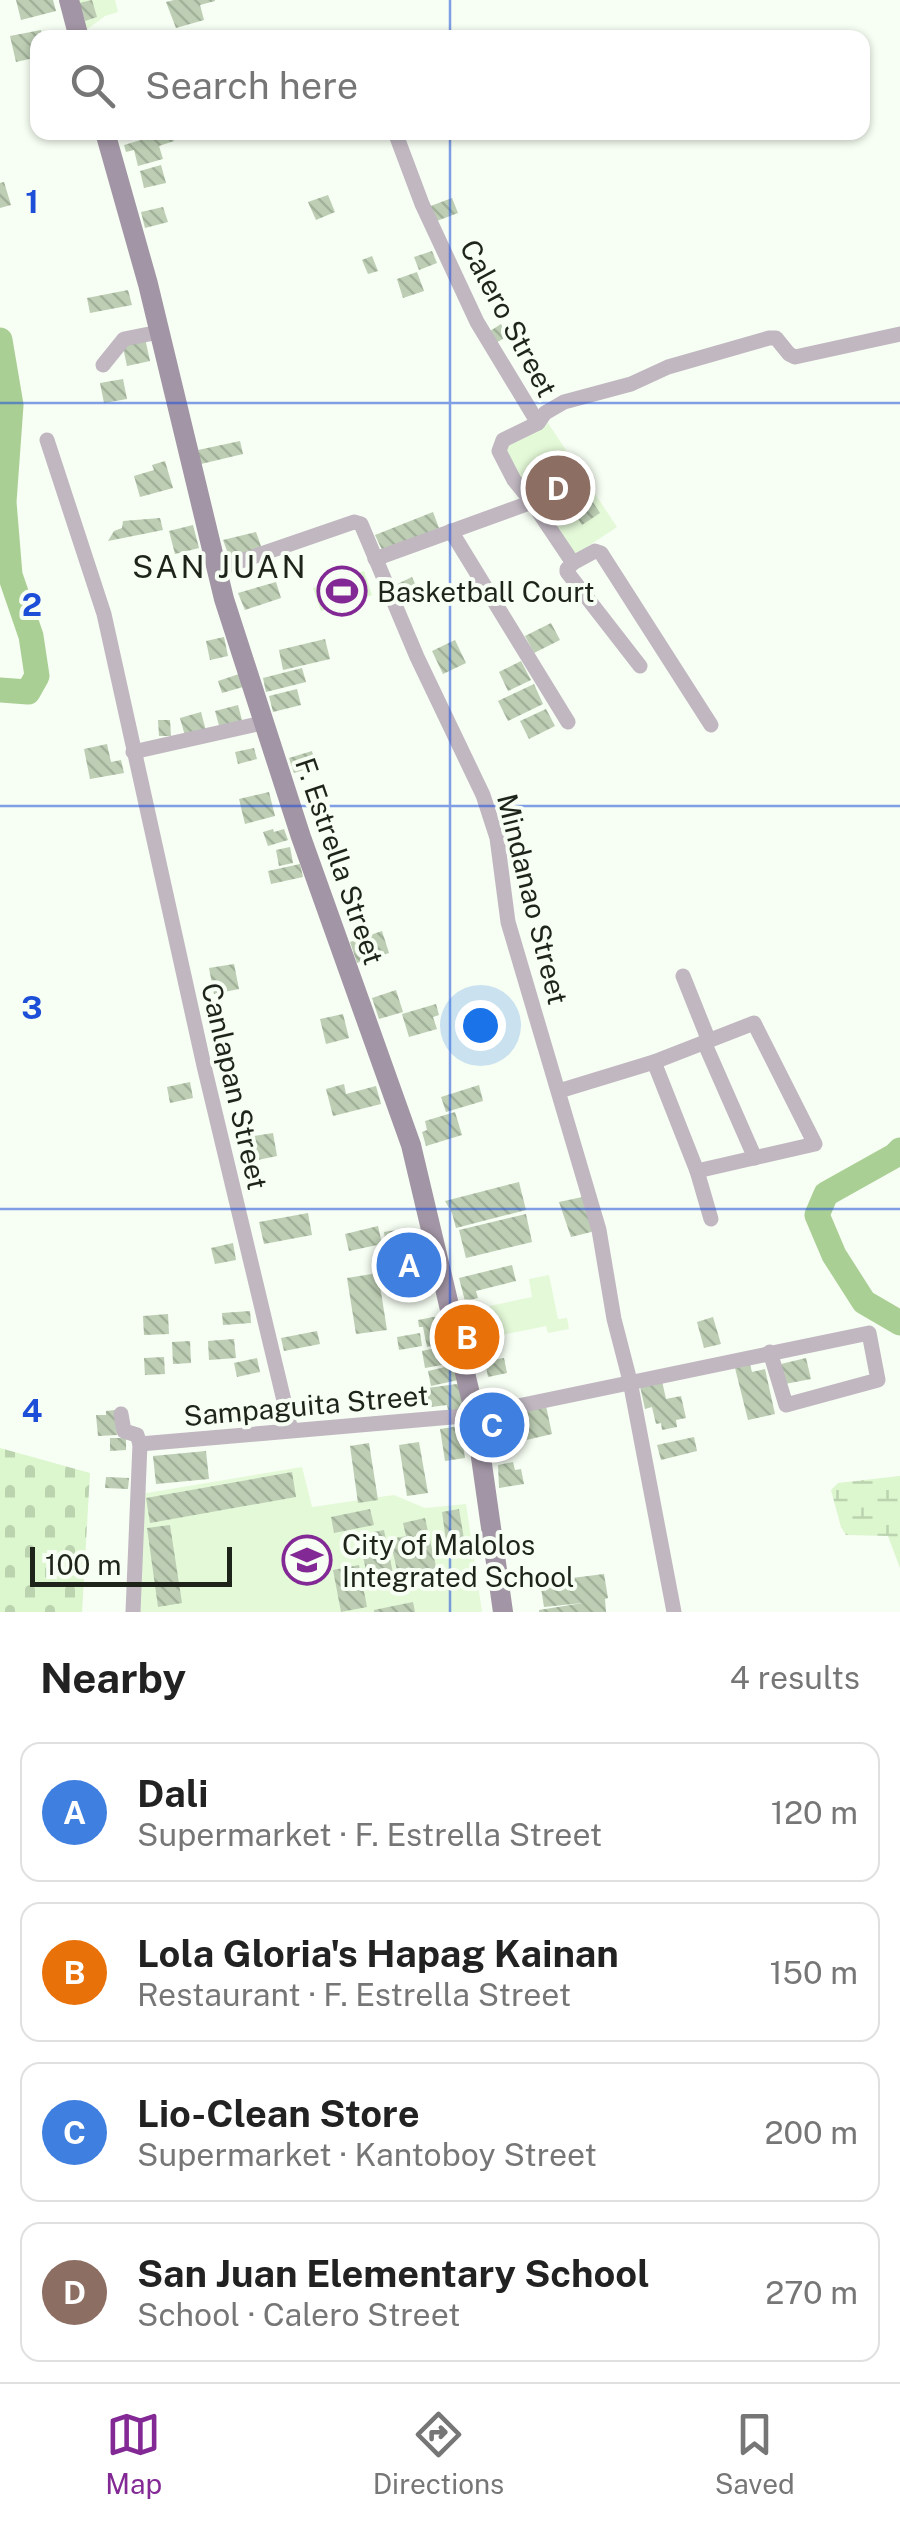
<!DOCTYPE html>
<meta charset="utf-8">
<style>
:root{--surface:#fff;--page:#f6f6f6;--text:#222;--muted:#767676;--line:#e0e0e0;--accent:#832995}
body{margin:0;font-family:"Public Sans",sans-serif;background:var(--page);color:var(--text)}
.scale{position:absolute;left:30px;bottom:25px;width:202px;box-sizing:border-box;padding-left:10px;border:5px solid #1e241a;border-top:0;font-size:28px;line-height:35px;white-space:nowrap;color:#1e241a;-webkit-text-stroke:8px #f7fef3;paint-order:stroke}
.you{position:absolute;left:480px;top:1025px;width:35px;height:35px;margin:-25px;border:8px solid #fff;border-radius:50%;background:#1a73e8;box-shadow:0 0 0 15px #1a73e833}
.badge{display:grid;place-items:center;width:65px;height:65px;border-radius:50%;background:var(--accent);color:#fff;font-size:32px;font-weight:700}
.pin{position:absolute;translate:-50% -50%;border:5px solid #fff;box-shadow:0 2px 10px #0006}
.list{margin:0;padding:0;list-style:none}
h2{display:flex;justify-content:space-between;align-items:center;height:130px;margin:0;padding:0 40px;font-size:42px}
h2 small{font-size:32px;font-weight:400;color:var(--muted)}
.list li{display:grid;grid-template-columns:65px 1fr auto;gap:30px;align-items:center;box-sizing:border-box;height:140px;margin:0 20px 20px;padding:0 20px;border:2px solid var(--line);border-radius:20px}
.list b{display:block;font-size:38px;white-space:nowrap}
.list p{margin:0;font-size:32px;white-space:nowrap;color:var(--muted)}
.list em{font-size:32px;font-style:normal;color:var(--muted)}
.icon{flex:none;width:55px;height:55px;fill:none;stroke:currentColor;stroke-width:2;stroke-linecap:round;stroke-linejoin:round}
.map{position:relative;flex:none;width:900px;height:1612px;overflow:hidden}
.search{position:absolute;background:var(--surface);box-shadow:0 2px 8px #0004;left:30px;right:30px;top:30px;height:110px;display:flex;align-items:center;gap:25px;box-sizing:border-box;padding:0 35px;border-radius:20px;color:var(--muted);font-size:38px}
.sheet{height:770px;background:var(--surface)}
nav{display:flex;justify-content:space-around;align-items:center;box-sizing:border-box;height:140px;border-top:2px solid var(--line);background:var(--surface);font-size:28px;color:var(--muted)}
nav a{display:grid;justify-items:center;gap:5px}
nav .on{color:var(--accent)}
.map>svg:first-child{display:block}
.built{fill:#e4f9d8}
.wetland{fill:url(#wetland-marsh)}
.cemetery{fill:url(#cemetery-stones)}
.pitch{fill:#dcf6ce}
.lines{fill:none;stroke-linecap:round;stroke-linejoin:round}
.river{stroke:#aacf94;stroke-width:25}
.building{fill:url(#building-back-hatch)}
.street{stroke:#c0b7c1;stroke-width:15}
.secondary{stroke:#a295a5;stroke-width:20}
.grid{fill:none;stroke:#1d4ed8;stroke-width:2.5;stroke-opacity:0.55}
.labels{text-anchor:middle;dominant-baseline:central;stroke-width:8;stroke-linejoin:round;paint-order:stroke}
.street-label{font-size:28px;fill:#1e241a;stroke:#f7fef3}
.poi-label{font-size:28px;fill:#1e241a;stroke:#f7fef3;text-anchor:start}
.quarter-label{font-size:32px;letter-spacing:2.5px;fill:#1e241a;stroke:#f7fef3}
.grid-label{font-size:32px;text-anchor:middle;font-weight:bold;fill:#1d4ed8;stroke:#f7fef3;stroke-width:8;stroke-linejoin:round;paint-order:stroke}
</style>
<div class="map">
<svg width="900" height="1612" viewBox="0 0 900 1612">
<defs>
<pattern id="wetland-marsh" width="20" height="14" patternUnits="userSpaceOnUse" patternTransform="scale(2.5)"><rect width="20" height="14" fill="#dcf6ce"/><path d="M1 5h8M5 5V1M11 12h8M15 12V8" fill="none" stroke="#bcd3b0"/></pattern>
<pattern id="cemetery-stones" width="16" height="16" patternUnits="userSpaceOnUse" patternTransform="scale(2.5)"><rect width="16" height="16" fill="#dcf6ce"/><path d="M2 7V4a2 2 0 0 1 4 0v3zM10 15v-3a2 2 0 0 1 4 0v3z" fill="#bcd3b0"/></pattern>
<pattern id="building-back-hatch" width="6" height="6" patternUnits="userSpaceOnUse" patternTransform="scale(2.5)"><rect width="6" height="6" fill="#bdceb4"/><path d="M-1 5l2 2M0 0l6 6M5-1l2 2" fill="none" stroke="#a2b19a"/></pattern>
</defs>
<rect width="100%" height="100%" fill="#f7fef3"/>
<g class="built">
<path d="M72,0H115L118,12L105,16L82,33Z"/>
<path d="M546,420L617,527L567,560L503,449Z"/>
<path d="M549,1275L558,1319L567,1318L569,1329L548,1333L546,1326L483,1339L480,1321L487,1319L485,1307L532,1297L529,1279Z"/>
<path d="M302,1467L312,1507L394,1495L425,1508L466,1504L482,1612H137L141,1494Z"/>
</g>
<path class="wetland" d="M900,1476V1568L888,1536L846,1535L841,1527L831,1490L838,1483Z"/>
<path class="cemetery" d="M0,1448L90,1473L82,1612H0Z"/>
<path class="pitch" d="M364,571L372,595L321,611L313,588Z"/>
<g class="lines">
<g class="river">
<path d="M0,340L11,405L4,502L10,575L31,636L37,676L28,692L0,690"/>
<path d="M900,1150L894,1156L826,1194L817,1215L834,1255L864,1302L900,1323"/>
</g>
</g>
<g class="building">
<path d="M16,0H53L56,11L21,20Z"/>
<path d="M92,0L97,17L85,21L79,3Z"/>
<path d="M174,0H215V1L200,5L204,20L176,28L166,2Z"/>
<path d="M41,30L42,38H38V57L16,62L10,36Z"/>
<path d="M168,132H171L174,141L159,146L163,159L138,166L134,150L126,152L124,145Z"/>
<path d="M161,165L166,183L144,188L140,171Z"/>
<path d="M4,182L11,205L0,208V183Z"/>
<path d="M328,195L335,212L316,220L308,202Z"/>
<path d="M452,198L458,213L434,222L428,207Z"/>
<path d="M163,207L168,222L145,228L141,212Z"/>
<path d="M432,251L437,263L419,270L414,257Z"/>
<path d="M372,256L378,271L368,274L362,260Z"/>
<path d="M417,272L424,291L403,298L397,279Z"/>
<path d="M128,290L132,305L90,313L87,298Z"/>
<path d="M501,324L508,336L494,344L487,333Z"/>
<path d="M145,338L150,361L127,366L122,343Z"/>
<path d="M123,379L127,399L104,403L100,383Z"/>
<path d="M240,441L243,454L201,464L198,450Z"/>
<path d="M165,461L173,488L140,497L134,476L154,470L152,465Z"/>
<path d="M574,474L600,513L582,525L556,486Z"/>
<path d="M433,512L439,528L382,550L375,535Z"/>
<path d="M160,518L163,530L108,541L114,531L122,528L123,521Z"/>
<path d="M193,525L199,548L175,554L169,531Z"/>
<path d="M256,532L262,549L230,559L223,540Z"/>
<path d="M412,577L421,597L400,606L391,587Z"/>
<path d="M276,582L281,598L245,610L238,593Z"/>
<path d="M551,623L560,640L534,653L525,636Z"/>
<path d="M224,637L228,656L210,660L206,641Z"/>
<path d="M325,639L330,659L283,670L279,650Z"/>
<path d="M455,640L466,663L443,674L432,651Z"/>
<path d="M521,661L531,680L508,691L499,672Z"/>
<path d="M302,668L306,682L266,692L263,678Z"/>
<path d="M239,674L243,687L222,693L218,681Z"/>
<path d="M534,684L543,704L508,721L498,701Z"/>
<path d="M297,689L301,705L273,712L269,696Z"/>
<path d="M238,705L243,724L220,729L215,711Z"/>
<path d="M546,709L555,726L529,739L520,721Z"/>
<path d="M201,712L206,731L185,736L180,718Z"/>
<path d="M158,720H170L171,736H159Z"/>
<path d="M107,744L111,762L121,760L124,773L90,779L84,749Z"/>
<path d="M254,748L257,759L238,764L235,752Z"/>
<path d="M312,751L316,766L294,773L289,758Z"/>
<path d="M269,792L275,816L245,824L239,799Z"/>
<path d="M273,829L274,832L284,829L288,840L268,846L263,832Z"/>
<path d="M290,847L293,863L279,866L276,850Z"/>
<path d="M300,864L303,877L271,884L268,871Z"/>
<path d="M382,931L389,953L357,963L350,942Z"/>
<path d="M234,964L239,989L214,994L209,968Z"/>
<path d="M396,990L403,1012L379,1019L372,998Z"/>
<path d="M436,1004L439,1015L433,1017L437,1029L409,1037L402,1014Z"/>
<path d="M343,1014L349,1038L326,1044L320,1019Z"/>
<path d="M190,1082L193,1098L170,1103L167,1087Z"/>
<path d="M344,1084L346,1094L376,1086L381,1104L333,1116L326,1089Z"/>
<path d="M479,1085L483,1101L446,1112L441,1097Z"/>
<path d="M455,1112L462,1135L426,1146L422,1132L427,1130L425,1121Z"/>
<path d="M273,1133L277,1156L253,1161L248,1137Z"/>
<path d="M519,1182L526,1210L456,1228L452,1213L445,1201Z"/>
<path d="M587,1196L599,1230L571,1237L559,1202Z"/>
<path d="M308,1213L312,1235L264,1244L259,1222Z"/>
<path d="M526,1214L532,1242L466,1258L459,1230Z"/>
<path d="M378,1226L382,1244L349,1251L345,1234Z"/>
<path d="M396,1230L397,1244L386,1246L384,1232Z"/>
<path d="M233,1243L236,1260L215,1264L211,1248Z"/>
<path d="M414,1252L419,1274L404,1277L399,1256Z"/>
<path d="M512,1265L516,1281L476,1291L478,1298L465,1301L459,1278Z"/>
<path d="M378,1273L387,1330L356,1334L347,1278Z"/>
<path d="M435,1278L438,1291L407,1298L404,1285Z"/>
<path d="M250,1311L251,1323L223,1325L222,1313Z"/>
<path d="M168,1314L169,1334L144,1335L143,1316Z"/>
<path d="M444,1315L448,1343L427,1347L423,1327H419L418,1320Z"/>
<path d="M713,1317L721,1344L704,1348L697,1322Z"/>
<path d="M317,1331L320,1344L284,1351L281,1338Z"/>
<path d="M420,1333L422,1346L399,1350L397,1337Z"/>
<path d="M234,1339L236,1358L209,1360L208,1341Z"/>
<path d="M190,1341L191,1363L173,1364L172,1342Z"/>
<path d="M449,1345L453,1363L425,1368L422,1351Z"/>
<path d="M164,1357L165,1374L145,1375L144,1358Z"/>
<path d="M257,1358L260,1372L237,1377L234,1363Z"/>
<path d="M504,1358L507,1373L488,1377L485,1361Z"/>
<path d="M806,1358L811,1379L785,1384L781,1364Z"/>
<path d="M749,1361L752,1372L765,1369L775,1414L748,1420L734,1364Z"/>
<path d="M454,1365L458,1380L431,1386L428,1371Z"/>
<path d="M662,1381L666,1399L681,1396L686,1418L676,1420L677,1427L662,1430L661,1423L656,1424L652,1407L645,1409L640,1386Z"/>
<path d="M464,1383L468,1412L449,1415L447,1405L423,1408L420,1389Z"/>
<path d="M546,1406L552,1434L518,1442L512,1414Z"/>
<path d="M115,1410L117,1435L98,1436L96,1415H106V1411Z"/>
<path d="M504,1418L507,1431L490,1434L488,1421Z"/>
<path d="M460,1426L465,1458L445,1461L440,1429Z"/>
<path d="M506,1432L509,1444L492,1446L490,1435Z"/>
<path d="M694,1437L697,1451L661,1460L657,1445Z"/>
<path d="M110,1438H126V1450L110,1451Z"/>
<path d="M419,1442L428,1493L407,1496L399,1445Z"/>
<path d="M369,1443L378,1500L358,1503L350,1446Z"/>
<path d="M206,1451L209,1479L156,1484L153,1456Z"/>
<path d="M513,1462L515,1470L521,1469L524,1484L499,1488L498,1465Z"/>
<path d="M292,1472L296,1497L150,1523L146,1498Z"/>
<path d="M106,1477L129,1478L128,1489L105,1488Z"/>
<path d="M370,1509L374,1525L334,1533L331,1517Z"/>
<path d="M459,1509L465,1545L447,1548L442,1512Z"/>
<path d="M425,1518L439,1580L417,1585L414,1571L398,1575L390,1539L406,1536L403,1523Z"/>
<path d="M170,1525L182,1603L158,1607L147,1528Z"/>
<path d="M384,1530L394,1578L369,1583L358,1535Z"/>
<path d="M359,1565L367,1607L341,1612L333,1570Z"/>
<path d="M604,1574L608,1598L605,1599L606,1612H539V1610L583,1603L544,1607L540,1582Z"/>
<path d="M413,1602L415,1612H374V1610Z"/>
</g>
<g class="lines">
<g class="street">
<path d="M395,132L422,204L477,322L538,423L503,440L499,451L514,480L532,502"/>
<path d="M103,365L124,339L159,332"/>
<path d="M538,423L545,413L564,402L631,384L668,367L769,338H776L789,354L795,357L900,334"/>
<path d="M47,440L104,614L204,1066L291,1430"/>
<path d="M451,531L568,722"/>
<path d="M375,559L532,502L573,563L567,569V572L640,666"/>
<path d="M573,563L595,551L601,553L711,725"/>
<path d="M215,570L354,522L361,524L417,657L483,795L497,838L508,922L599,1230L614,1319L630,1381L674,1612"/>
<path d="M133,752L262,723"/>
<path d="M683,976L709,1041"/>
<path d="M704,1042L755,1158"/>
<path d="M654,1062L697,1171L711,1219"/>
<path d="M559,1091L654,1062L754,1023L815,1144L697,1171"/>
<path d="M121,1414L124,1431L137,1435L140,1444"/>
<path d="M140,1444L475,1415L869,1333L878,1380L786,1405L770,1352"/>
<path d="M133,1612L140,1444"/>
</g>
<g class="secondary">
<path d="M69,0L79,38"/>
<path d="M105,132L148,284L224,599L301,837L411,1145L475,1415L503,1612"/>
</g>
</g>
<path class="grid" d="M450,0V38M450,132V1612M0,403H900M0,806H900M0,1209H900"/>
<defs>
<g id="stadium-ring" transform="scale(2.5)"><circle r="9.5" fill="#f7fef3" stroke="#832995" stroke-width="1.5"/><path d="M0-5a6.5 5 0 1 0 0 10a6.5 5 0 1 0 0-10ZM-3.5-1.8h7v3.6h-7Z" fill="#832995"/></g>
<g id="school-ring" transform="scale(2.5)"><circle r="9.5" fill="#f7fef3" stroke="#832995" stroke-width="1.5"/><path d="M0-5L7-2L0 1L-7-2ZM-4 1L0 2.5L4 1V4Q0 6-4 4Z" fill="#832995"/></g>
</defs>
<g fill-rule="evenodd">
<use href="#stadium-ring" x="342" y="591"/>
<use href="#school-ring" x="307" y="1560"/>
</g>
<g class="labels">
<g class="street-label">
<text transform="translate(509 318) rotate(62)">Calero Street</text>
<text transform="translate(340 861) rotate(71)">F. Estrella Street</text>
<text transform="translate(533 899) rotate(76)">Mindanao Street</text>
<text transform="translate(235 1086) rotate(77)">Canlapan Street</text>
<text transform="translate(306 1405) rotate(-5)">Sampaguita Street</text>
</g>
<g class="poi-label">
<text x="377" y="591">Basketball Court</text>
<text x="342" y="1544">City of Malolos<tspan x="342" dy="32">Integrated School</tspan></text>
</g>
<g class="quarter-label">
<text x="220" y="566">SAN JUAN</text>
</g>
</g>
<g class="grid-label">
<text x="32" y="213">1</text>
<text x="32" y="616">2</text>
<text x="32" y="1019">3</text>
<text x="32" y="1422">4</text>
</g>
</svg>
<div class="scale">100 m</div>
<div class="you"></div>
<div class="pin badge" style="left:409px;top:1265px;background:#3f7fe0">A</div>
<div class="pin badge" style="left:467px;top:1337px;background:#e8710a">B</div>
<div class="pin badge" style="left:492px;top:1425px;background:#3f7fe0">C</div>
<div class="pin badge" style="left:558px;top:488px;background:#8d6e63">D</div>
<div class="search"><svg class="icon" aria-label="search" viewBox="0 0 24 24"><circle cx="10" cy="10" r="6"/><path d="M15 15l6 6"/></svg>Search here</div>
</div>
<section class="sheet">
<h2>Nearby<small>4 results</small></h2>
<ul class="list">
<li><span class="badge" style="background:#3f7fe0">A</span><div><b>Dali</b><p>Supermarket · F. Estrella Street</p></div><em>120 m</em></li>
<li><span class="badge" style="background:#e8710a">B</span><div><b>Lola Gloria's Hapag Kainan</b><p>Restaurant · F. Estrella Street</p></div><em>150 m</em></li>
<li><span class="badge" style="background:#3f7fe0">C</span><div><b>Lio-Clean Store</b><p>Supermarket · Kantoboy Street</p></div><em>200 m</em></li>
<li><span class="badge" style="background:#8d6e63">D</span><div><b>San Juan Elementary School</b><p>School · Calero Street</p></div><em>270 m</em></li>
</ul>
</section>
<nav>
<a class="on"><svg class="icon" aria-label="map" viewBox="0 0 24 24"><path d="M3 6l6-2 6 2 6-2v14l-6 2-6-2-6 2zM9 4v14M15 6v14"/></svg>Map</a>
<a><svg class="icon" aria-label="directions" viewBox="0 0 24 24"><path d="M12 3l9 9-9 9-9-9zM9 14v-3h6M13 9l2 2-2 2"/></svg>Directions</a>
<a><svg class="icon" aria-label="saved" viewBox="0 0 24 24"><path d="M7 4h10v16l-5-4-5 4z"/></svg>Saved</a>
</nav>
